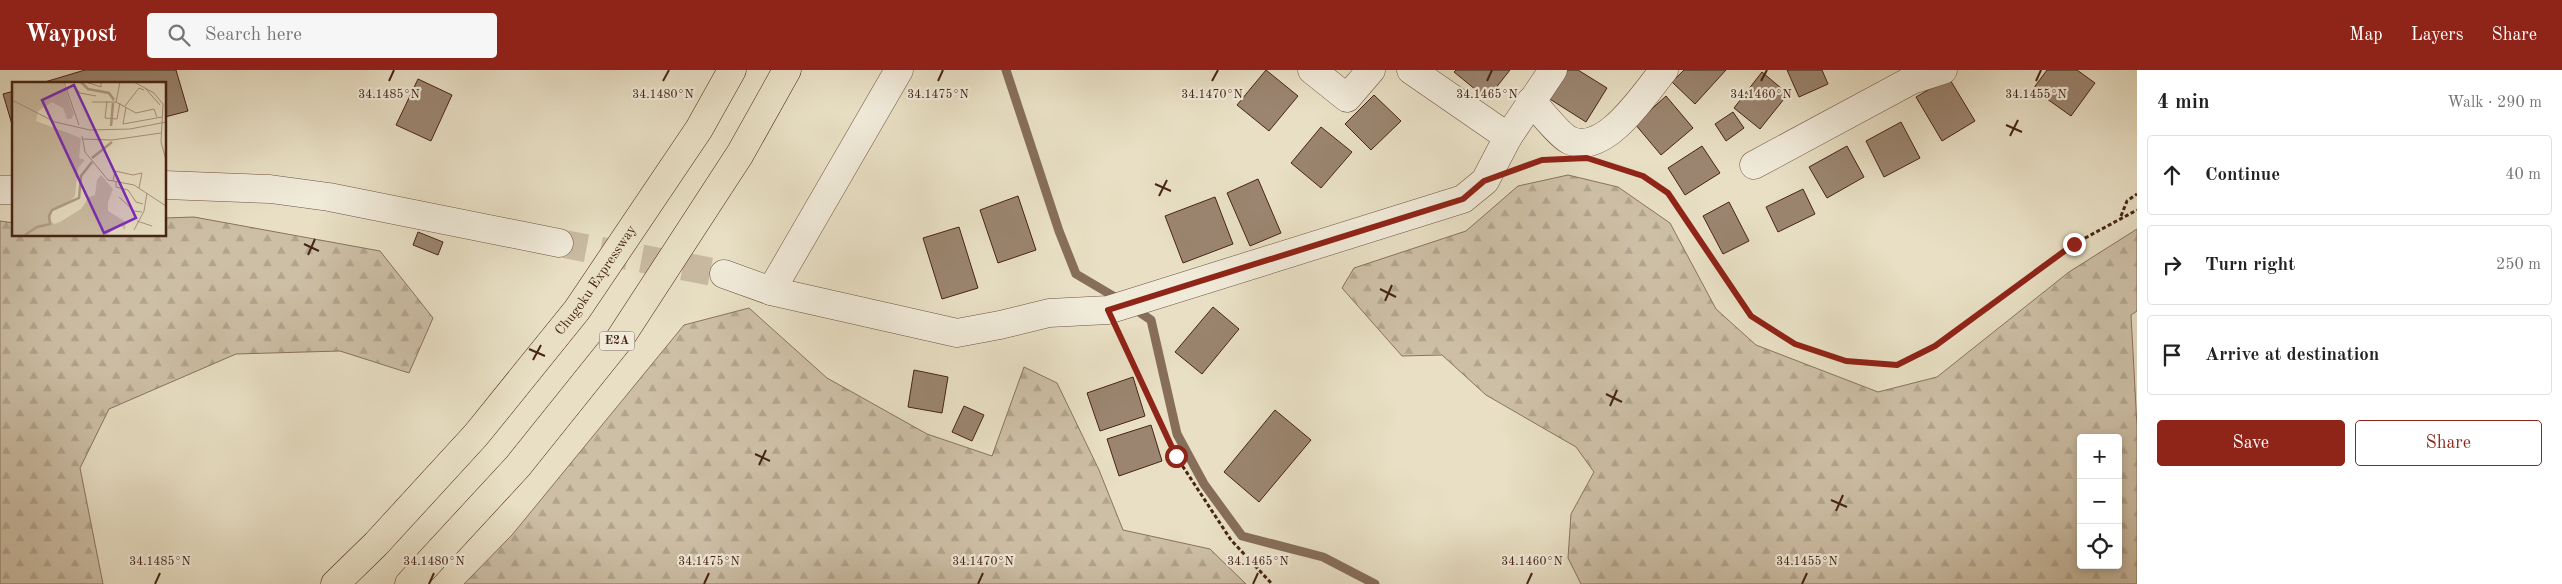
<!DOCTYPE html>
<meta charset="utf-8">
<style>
:root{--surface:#fff;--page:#f6f6f6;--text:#222;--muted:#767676;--line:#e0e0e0;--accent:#8f2418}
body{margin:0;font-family:"Old Standard TT",serif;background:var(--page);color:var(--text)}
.controls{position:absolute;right:15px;bottom:15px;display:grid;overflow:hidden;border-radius:5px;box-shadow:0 2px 8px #0003}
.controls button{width:45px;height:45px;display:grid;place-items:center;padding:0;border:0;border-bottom:1px solid var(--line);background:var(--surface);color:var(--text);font:25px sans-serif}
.stop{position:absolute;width:15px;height:15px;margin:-11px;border:4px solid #8f2418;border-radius:50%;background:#fff}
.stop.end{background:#8f2418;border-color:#fff;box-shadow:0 1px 5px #0008}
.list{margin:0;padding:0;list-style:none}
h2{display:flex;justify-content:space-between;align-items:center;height:65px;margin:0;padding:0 20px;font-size:21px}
h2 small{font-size:16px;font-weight:400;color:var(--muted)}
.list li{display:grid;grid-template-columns:32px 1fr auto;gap:15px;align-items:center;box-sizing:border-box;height:80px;margin:0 10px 10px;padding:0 10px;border:1px solid var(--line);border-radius:5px}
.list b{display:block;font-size:19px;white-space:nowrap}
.list em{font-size:16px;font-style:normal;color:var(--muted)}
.actions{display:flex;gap:10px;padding:15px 20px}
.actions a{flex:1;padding:11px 0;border:1px solid var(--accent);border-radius:5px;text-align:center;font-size:18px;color:var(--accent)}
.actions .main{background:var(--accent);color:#fff}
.icon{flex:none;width:28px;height:28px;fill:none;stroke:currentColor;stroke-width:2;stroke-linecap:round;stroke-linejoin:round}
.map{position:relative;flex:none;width:2137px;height:514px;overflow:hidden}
header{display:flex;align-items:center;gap:30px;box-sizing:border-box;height:70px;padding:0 25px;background:var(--accent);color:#fff}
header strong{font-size:24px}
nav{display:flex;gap:28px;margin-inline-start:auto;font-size:18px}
.search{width:350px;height:45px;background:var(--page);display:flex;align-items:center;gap:12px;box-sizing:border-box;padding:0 18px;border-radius:5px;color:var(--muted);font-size:19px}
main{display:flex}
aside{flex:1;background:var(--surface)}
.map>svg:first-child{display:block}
.forest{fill:url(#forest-firs);stroke:#8a725e;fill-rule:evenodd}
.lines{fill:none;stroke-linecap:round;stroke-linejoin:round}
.stream{stroke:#876e5a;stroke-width:9}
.building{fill:#9b8570;stroke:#472415}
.minor-tunnel{stroke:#c8baa1;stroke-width:28;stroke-dasharray:28 14;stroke-linecap:butt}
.minor-casing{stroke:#6f5341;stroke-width:29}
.highway-casing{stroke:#472415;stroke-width:29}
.path{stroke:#472415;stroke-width:3;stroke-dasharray:4 2.5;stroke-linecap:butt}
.minor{stroke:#f0ead9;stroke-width:28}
.highway{stroke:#e8dfc4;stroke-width:28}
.route{stroke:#8f2418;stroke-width:6}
.ticks{fill:none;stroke:#472415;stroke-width:2}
.labels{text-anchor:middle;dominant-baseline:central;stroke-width:4.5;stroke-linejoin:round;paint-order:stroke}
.shield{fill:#f0ead9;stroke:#7a5f50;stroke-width:1}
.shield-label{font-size:12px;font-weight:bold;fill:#472415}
.street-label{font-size:14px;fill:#472415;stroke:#f0ead9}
.inset-river{fill:none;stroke:#b19f88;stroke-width:2.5}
.inset-road{fill:none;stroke:#a8947e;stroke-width:1}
.view{fill:#7b2cbf;fill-opacity:0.15;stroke:#7b2cbf;stroke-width:2.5}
.inset-edge{fill:none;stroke:#472415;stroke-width:2.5}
.ticks-label{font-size:12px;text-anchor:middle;fill:#472415;stroke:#f0ead9;stroke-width:4.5;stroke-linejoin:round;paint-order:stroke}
</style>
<header>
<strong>Waypost</strong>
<div class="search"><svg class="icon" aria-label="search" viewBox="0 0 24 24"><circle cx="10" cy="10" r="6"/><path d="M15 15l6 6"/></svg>Search here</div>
<nav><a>Map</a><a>Layers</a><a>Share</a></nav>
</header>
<main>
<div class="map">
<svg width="2137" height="514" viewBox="0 0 2137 514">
<defs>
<pattern id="forest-firs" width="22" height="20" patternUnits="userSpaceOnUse" patternTransform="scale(1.25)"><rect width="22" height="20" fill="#cdbfa6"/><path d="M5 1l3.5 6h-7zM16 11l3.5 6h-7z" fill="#b1a48e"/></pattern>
</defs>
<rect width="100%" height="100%" fill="#e8dfc4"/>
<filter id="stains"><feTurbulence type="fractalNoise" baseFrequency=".004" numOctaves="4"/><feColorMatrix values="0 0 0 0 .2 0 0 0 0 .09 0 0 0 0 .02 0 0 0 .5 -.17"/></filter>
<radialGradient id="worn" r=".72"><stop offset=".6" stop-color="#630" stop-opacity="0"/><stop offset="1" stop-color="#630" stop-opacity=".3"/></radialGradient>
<g class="forest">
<path d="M1568,105L1618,117L1670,153L1716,239L1756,275L1878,322L1937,307L2069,202L2137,159V241L2131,245L2137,356V514H1581L1568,488L1571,444L1594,402L1576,377L1486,325L1442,285L1402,286L1342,218L1354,198L1466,161L1518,116ZM2081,368H2118V495H2081Z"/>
<path d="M194,147L380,181L433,248L409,303L340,281L236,284L109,339L80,398L103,514H0V151L14,153V165H165V148Z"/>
<path d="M749,238L827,308L927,364L992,386L1024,297L1057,313L1099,400L1123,460L1210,479L1246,514H464L512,465L684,255Z"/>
</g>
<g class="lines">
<g class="stream">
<path d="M1006,0L1059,161L1076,204L1120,230"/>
<path d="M1133,238L1151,250L1177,364L1204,414L1242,466L1323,487L1375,514"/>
</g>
</g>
<g class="building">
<path d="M85,0H176L188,41L165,47V14H38Z"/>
<path d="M1266,0L1298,26L1269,61L1237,35Z"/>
<path d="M1456,0H1510L1487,29L1454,2Z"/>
<path d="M1561,0H1578L1607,18L1586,52L1545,26Z"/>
<path d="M1684,0H1726L1695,34L1672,12Z"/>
<path d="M1787,0H1822L1828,14L1799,27Z"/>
<path d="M2047,0H2077L2095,13L2071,46L2033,19Z"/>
<path d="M1762,2L1788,24L1760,59L1734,38Z"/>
<path d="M1949,8L1975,51L1942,71L1916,27Z"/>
<path d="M418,9L452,25L431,71L396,55Z"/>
<path d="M14,21V61L3,24Z"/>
<path d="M1374,25L1401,51L1371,80L1345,54Z"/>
<path d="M1666,26L1693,58L1661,85L1635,54Z"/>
<path d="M1733,42L1744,58L1726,71L1715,54Z"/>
<path d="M1901,52L1920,88L1884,107L1866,71Z"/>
<path d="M1321,57L1352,82L1321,118L1291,93Z"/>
<path d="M1702,76L1720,103L1685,125L1668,98Z"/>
<path d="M1847,76L1864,107L1827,128L1809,97Z"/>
<path d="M1258,109L1281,163L1250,176L1227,123Z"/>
<path d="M1803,119L1815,144L1778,162L1766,137Z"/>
<path d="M1018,126L1036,180L998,193L980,140Z"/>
<path d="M1215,127L1233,174L1183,193L1165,146Z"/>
<path d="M1729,132L1749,171L1723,184L1703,146Z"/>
<path d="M959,157L978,218L942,229L923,168Z"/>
<path d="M418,162L443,172L438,185L413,175Z"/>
<path d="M1213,237L1239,259L1202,304L1175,282Z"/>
<path d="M914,300L948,307L942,343L908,337Z"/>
<path d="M1133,307L1145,346L1100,361L1087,323Z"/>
<path d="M964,336L984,345L972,371L952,362Z"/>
<path d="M1275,340L1311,370L1259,432L1224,402Z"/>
<path d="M1151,355L1162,391L1119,406L1107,369Z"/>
</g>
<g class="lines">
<path class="minor-tunnel" d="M559,173L724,204"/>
<g class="minor-casing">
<g id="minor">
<path d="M1312,0L1347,28L1371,0"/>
<path d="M1411,0L1508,67"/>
<path d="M1531,31C1541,41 1558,64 1569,70C1605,87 1644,24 1664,0"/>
<path d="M1754,95L1912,10L1943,0"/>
<path d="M165,115L270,119L329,127L559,173"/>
<path d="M0,120H14"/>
<path d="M724,204L771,221L957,263L1000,255L1049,243L1108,240L1463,129L1485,111L1508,67L1553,0"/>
<path d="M771,221L899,0"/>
</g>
</g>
<g class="highway-casing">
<g id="highway">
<path id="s1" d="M335,514L376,474L476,365L577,240L699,59L732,0"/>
<path d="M409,514L518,396L619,270L740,84L787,0"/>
</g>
</g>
<g class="path">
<path d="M1527,95L1545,90"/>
<path d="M1610,95L1643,106L1668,123L1751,246L1795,275L1846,291L1897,295L1935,276L2074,174L2137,140"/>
<path d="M2121,146L2127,131L2137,124"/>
<path d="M1121,267L1176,386L1231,470L1272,514"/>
</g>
<use href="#minor" class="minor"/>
<use href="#highway" class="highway"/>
</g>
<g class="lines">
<path class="route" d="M1176,386L1108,240L1463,129L1484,111L1542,90L1587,88L1643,106L1668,123L1751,246L1795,274L1846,291L1897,295L1935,276L2074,174"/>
</g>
<path class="ticks" d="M389,11L394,0M663,11L669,0M938,11L943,0M1212,11L1218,0M1487,11L1492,0M1761,11L1767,0M2036,11L2041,0M2006,55L2022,62M2010,66L2018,50M1155,114L1171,121M1159,126L1167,110M304,174L319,181M308,185L315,169M1380,219L1396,227M1385,231L1392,215M529,279L545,286M533,290L541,275M1606,324L1622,332M1610,336L1617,320M755,384L770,391M759,395L766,380M1831,430L1847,437M1836,441L1843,425M155,514L160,503M429,514L434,503M704,514L709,503M978,514L983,503M1253,514L1258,503M1527,514L1532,503M1802,514L1807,503"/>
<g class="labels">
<rect class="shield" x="599.5" y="261.5" width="35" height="19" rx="4"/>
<g class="shield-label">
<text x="617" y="271">E2A</text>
</g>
<g class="street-label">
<text stroke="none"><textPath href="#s1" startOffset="401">Chugoku Expressway</textPath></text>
</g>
</g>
<g transform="translate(12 12)">
<rect width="154" height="154" fill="#e8dfc4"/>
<path d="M0,0H51L62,32L59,37H55L51,26L40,20L26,29L24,39L69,56L67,76L73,78L66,86L63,114L55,122L40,129L38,138L42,142L48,140L69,127L77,115L83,113L85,98L89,93L101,107L96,120V129L114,140L113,148L108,143L95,153H0Z" fill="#cdbfa6"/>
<path class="inset-river" d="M69,0L76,7L97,11L102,18M99,44L101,21M80,76L100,60M13,153L25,145L38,142L37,134L40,128L67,116L69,94L80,80"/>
<path class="inset-road" d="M52,0L67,43M74,0L89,5V0M122,0L142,11L151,22L149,60L154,78M60,2L68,11L84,14M133,6L148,23M0,18L43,40L78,48L118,47L154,40M95,19L93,36L105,37L108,21M80,20H104L108,0M104,20L124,31L142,27L145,35M113,24L127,6L132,8M114,25L111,42L150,35M70,54L73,70L96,98L122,103L154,124M71,57L100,58L149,51M101,99L103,89L121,93L130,91L127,106M104,99V105L116,108L124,120L131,122M107,115L122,129L130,130M125,139L140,144M122,148L132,129L135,111"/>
<path class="view" d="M62,3L124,136L92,151L30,18Z"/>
<rect width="154" height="154" class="inset-edge"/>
</g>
<g class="ticks-label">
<text x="389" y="28">34.1485°N</text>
<text x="663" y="28">34.1480°N</text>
<text x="938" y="28">34.1475°N</text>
<text x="1212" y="28">34.1470°N</text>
<text x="1487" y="28">34.1465°N</text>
<text x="1761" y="28">34.1460°N</text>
<text x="2036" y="28">34.1455°N</text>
<text x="160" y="495">34.1485°N</text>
<text x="434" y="495">34.1480°N</text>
<text x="709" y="495">34.1475°N</text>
<text x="983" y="495">34.1470°N</text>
<text x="1258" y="495">34.1465°N</text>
<text x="1532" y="495">34.1460°N</text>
<text x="1807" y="495">34.1455°N</text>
</g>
<rect width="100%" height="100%" filter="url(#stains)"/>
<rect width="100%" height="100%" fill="url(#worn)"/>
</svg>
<div class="controls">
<button>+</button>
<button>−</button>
<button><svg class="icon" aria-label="locate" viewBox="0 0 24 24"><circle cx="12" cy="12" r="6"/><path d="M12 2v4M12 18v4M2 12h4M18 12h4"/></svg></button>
</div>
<div class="stop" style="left:1176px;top:386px"></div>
<div class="stop end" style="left:2074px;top:174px"></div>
</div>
<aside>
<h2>4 min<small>Walk · 290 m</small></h2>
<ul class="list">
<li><svg class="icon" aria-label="ahead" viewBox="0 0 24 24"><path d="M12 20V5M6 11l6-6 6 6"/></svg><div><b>Continue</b></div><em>40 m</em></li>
<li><svg class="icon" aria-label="right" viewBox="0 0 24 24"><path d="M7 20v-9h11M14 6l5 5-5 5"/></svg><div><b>Turn right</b></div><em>250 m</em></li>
<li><svg class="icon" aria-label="arrive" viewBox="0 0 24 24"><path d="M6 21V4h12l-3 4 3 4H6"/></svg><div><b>Arrive at destination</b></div></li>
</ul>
<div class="actions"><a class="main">Save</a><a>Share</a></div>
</aside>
</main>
